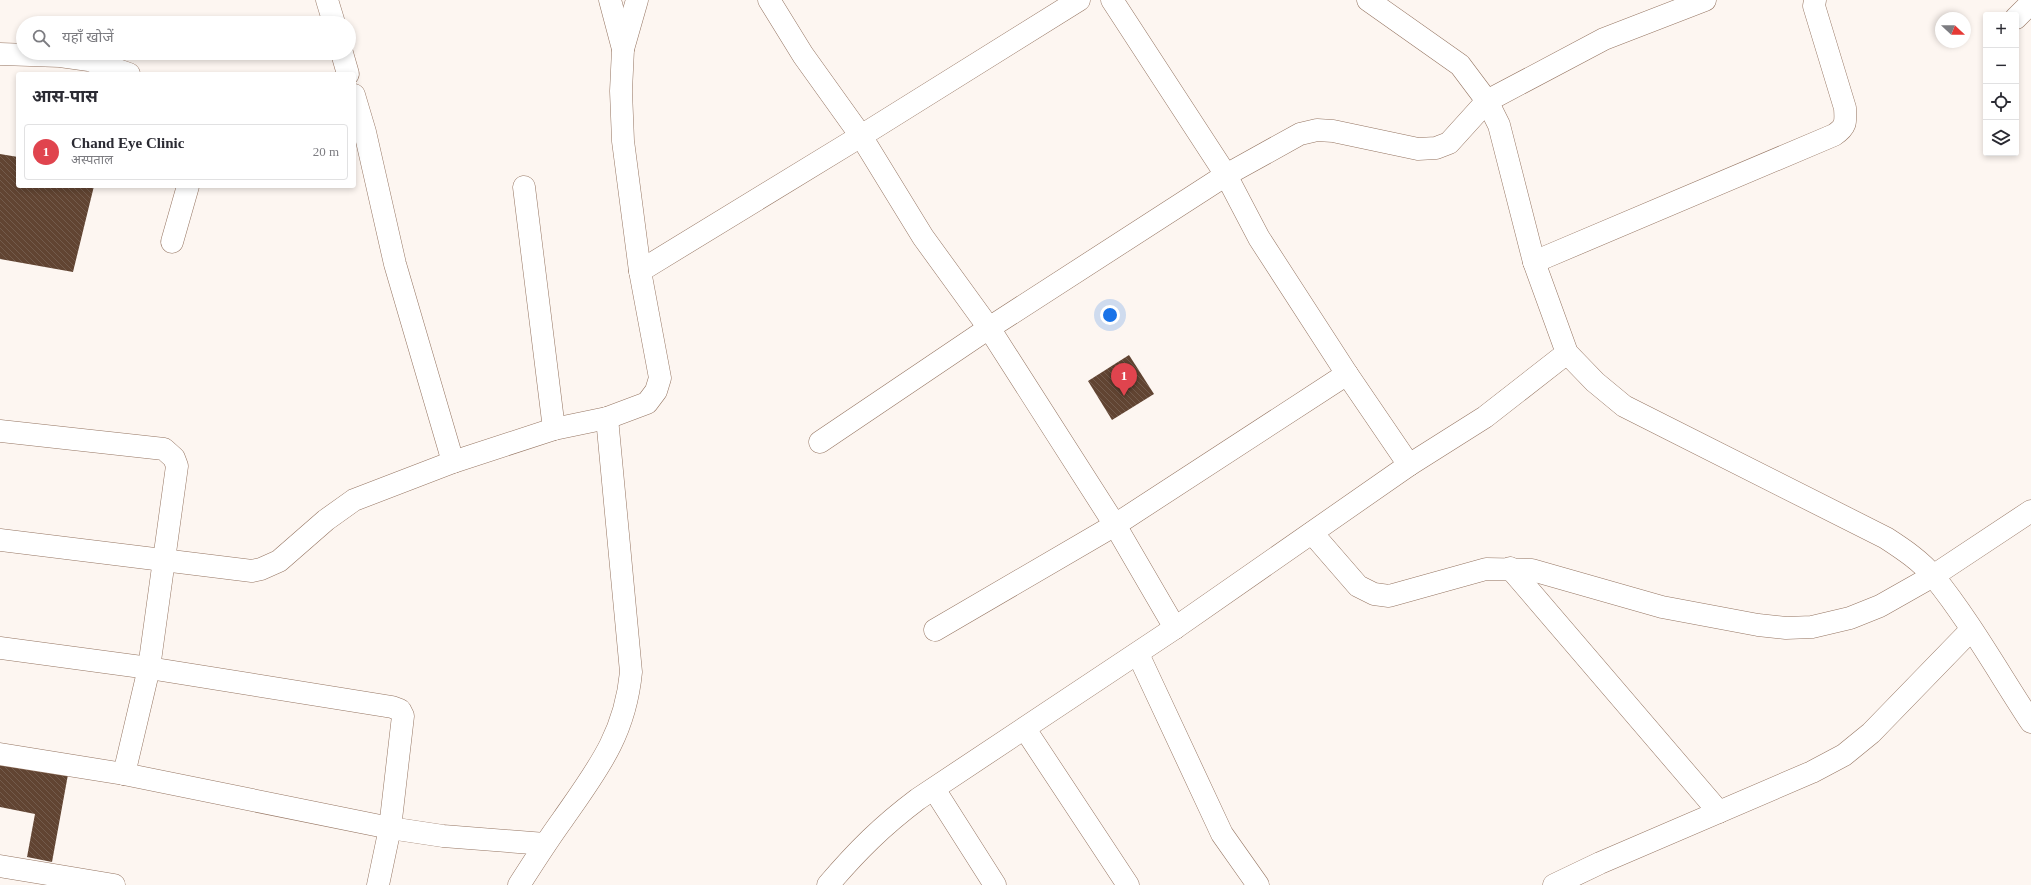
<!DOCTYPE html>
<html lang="hi">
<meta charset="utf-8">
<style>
:root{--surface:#fff;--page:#f7f7f7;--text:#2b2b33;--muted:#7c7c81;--line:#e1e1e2;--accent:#111827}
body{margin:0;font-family:"Times New Roman","Noto Sans Devanagari",serif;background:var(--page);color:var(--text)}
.controls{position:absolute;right:12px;top:12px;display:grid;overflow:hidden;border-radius:4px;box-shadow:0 2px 6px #0003}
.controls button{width:36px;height:36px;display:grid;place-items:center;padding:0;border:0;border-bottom:1px solid var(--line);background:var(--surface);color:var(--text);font:20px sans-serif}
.compass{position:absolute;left:1935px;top:12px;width:36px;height:36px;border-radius:50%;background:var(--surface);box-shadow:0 2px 6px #0003;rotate:112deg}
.you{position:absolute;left:1110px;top:315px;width:14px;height:14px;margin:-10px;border:3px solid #fff;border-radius:50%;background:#1a73e8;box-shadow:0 0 0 6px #1a73e833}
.badge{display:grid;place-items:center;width:26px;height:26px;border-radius:50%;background:var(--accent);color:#fff;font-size:13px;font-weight:700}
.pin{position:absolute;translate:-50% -33px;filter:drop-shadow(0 1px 2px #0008)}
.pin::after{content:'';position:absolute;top:21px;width:14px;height:12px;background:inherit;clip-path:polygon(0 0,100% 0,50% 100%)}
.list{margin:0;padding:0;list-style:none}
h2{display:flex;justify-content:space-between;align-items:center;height:52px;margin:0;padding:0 16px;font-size:17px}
h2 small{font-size:13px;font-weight:400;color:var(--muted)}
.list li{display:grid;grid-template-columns:26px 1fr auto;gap:12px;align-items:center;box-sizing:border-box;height:56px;margin:0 8px 8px;padding:0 8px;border:1px solid var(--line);border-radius:4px}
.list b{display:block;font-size:15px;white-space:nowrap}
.list p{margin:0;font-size:13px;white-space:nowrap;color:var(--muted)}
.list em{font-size:13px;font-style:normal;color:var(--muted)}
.icon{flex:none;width:22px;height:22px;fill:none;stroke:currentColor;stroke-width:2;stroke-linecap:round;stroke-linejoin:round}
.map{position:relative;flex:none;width:2031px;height:885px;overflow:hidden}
.search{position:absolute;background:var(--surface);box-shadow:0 2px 6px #0003;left:16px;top:16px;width:340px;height:44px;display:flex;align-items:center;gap:10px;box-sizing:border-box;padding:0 14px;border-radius:22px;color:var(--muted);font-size:15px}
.panel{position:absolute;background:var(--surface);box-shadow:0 2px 6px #0003;left:16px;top:72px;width:340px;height:116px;border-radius:4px}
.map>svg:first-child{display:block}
.building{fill:url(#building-back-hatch)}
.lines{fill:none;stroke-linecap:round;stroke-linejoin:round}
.street-casing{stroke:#957562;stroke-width:23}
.street{stroke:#fff;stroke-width:22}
</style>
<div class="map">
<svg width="2031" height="885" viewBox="0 0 2031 885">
<defs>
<pattern id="building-back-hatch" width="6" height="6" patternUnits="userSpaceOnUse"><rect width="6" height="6" fill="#614432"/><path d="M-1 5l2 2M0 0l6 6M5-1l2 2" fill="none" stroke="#735b4c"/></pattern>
</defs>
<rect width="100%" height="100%" fill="#fdf6f1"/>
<g class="building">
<path d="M0,154L18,157V186H94L73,272L0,259Z"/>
<path d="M1129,355L1154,394L1112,420L1088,381Z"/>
<path d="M0,756L69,769L52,862L27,857L35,814L0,807Z"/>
</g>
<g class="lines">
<g class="street-casing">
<g id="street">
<path d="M327,0L334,23"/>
<path d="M769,0L803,55L861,136L923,237L989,328L1115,525L1175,628"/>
<path d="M1112,0L1226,175L1259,238L1347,374L1409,465"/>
<path d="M1368,0L1460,65L1487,101L1499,125L1534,262L1567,353L1595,382L1624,406L1886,538C1903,549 1921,561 1934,577C1969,620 2000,675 2031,722"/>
<path d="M2016,18L2031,3"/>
<path d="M623,49L637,0"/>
<path d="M342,53L348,74"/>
<path d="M0,54L60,56L89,60L129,74"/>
<path d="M354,95L365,132L395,264L453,462"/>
<path d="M524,187L554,429"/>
<path d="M172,242L188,186"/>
<path d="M1534,262L1834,135C1846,127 1846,123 1845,108L1814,6L1815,0"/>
<path d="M640,271L861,136L1079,0"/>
<path d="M0,431L164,449L174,458L177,466L149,668L124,774"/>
<path d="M820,442L989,328L1226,175L1300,134L1317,130L1333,131L1418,149L1436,148L1449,143L1487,101L1604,39L1705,0"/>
<path d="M1312,533L1358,586L1374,594L1389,596L1486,569L1532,570L1662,607L1758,625L1786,628L1812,627L1850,618L1880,606L1933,576L2031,511"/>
<path d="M0,540L252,571L261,569L279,561L326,520L354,500L453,462L554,429L607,418L647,403L656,391L660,378L640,271L623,141L621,91L623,49L610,0"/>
<path d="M1510,568L1719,812"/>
<path d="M935,630L1115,525L1347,374"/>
<path d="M0,648L149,668L392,707L400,710L403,716L390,828L378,885"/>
<path d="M1138,654L1222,834L1258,885"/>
<path d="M1025,729L1128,885"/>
<path d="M0,754L124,774L390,828L443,836L545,844"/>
<path d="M934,789L995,885"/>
<path d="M0,866L114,885"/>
<path d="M519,885C533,863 547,841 563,819C597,770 625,735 631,672L607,418"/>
<path d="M828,885C857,851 882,826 918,799L1175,628L1409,465L1485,417L1567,353"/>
<path d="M1554,885L1600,863L1812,772L1844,755L1871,733L1971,630"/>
</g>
</g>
<use href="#street" class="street"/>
</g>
</svg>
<div class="controls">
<button>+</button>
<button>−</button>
<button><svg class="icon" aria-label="locate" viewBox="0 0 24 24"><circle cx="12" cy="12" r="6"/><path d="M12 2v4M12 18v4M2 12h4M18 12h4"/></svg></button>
<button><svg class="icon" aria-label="layers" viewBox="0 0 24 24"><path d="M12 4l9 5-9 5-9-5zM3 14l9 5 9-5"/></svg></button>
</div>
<svg class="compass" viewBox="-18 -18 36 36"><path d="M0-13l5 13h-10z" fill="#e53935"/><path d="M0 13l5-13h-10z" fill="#7c7c81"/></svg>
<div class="you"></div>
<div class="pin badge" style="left:1124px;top:396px;background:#e0444e">1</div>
<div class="search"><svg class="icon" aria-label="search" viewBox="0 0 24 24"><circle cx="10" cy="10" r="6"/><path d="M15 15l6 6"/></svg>यहाँ खोजें</div>
<section class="panel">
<h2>आस-पास<small></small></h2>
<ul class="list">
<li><span class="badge" style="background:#e0444e">1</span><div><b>Chand Eye Clinic</b><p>अस्पताल</p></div><em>20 m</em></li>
</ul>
</section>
</div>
